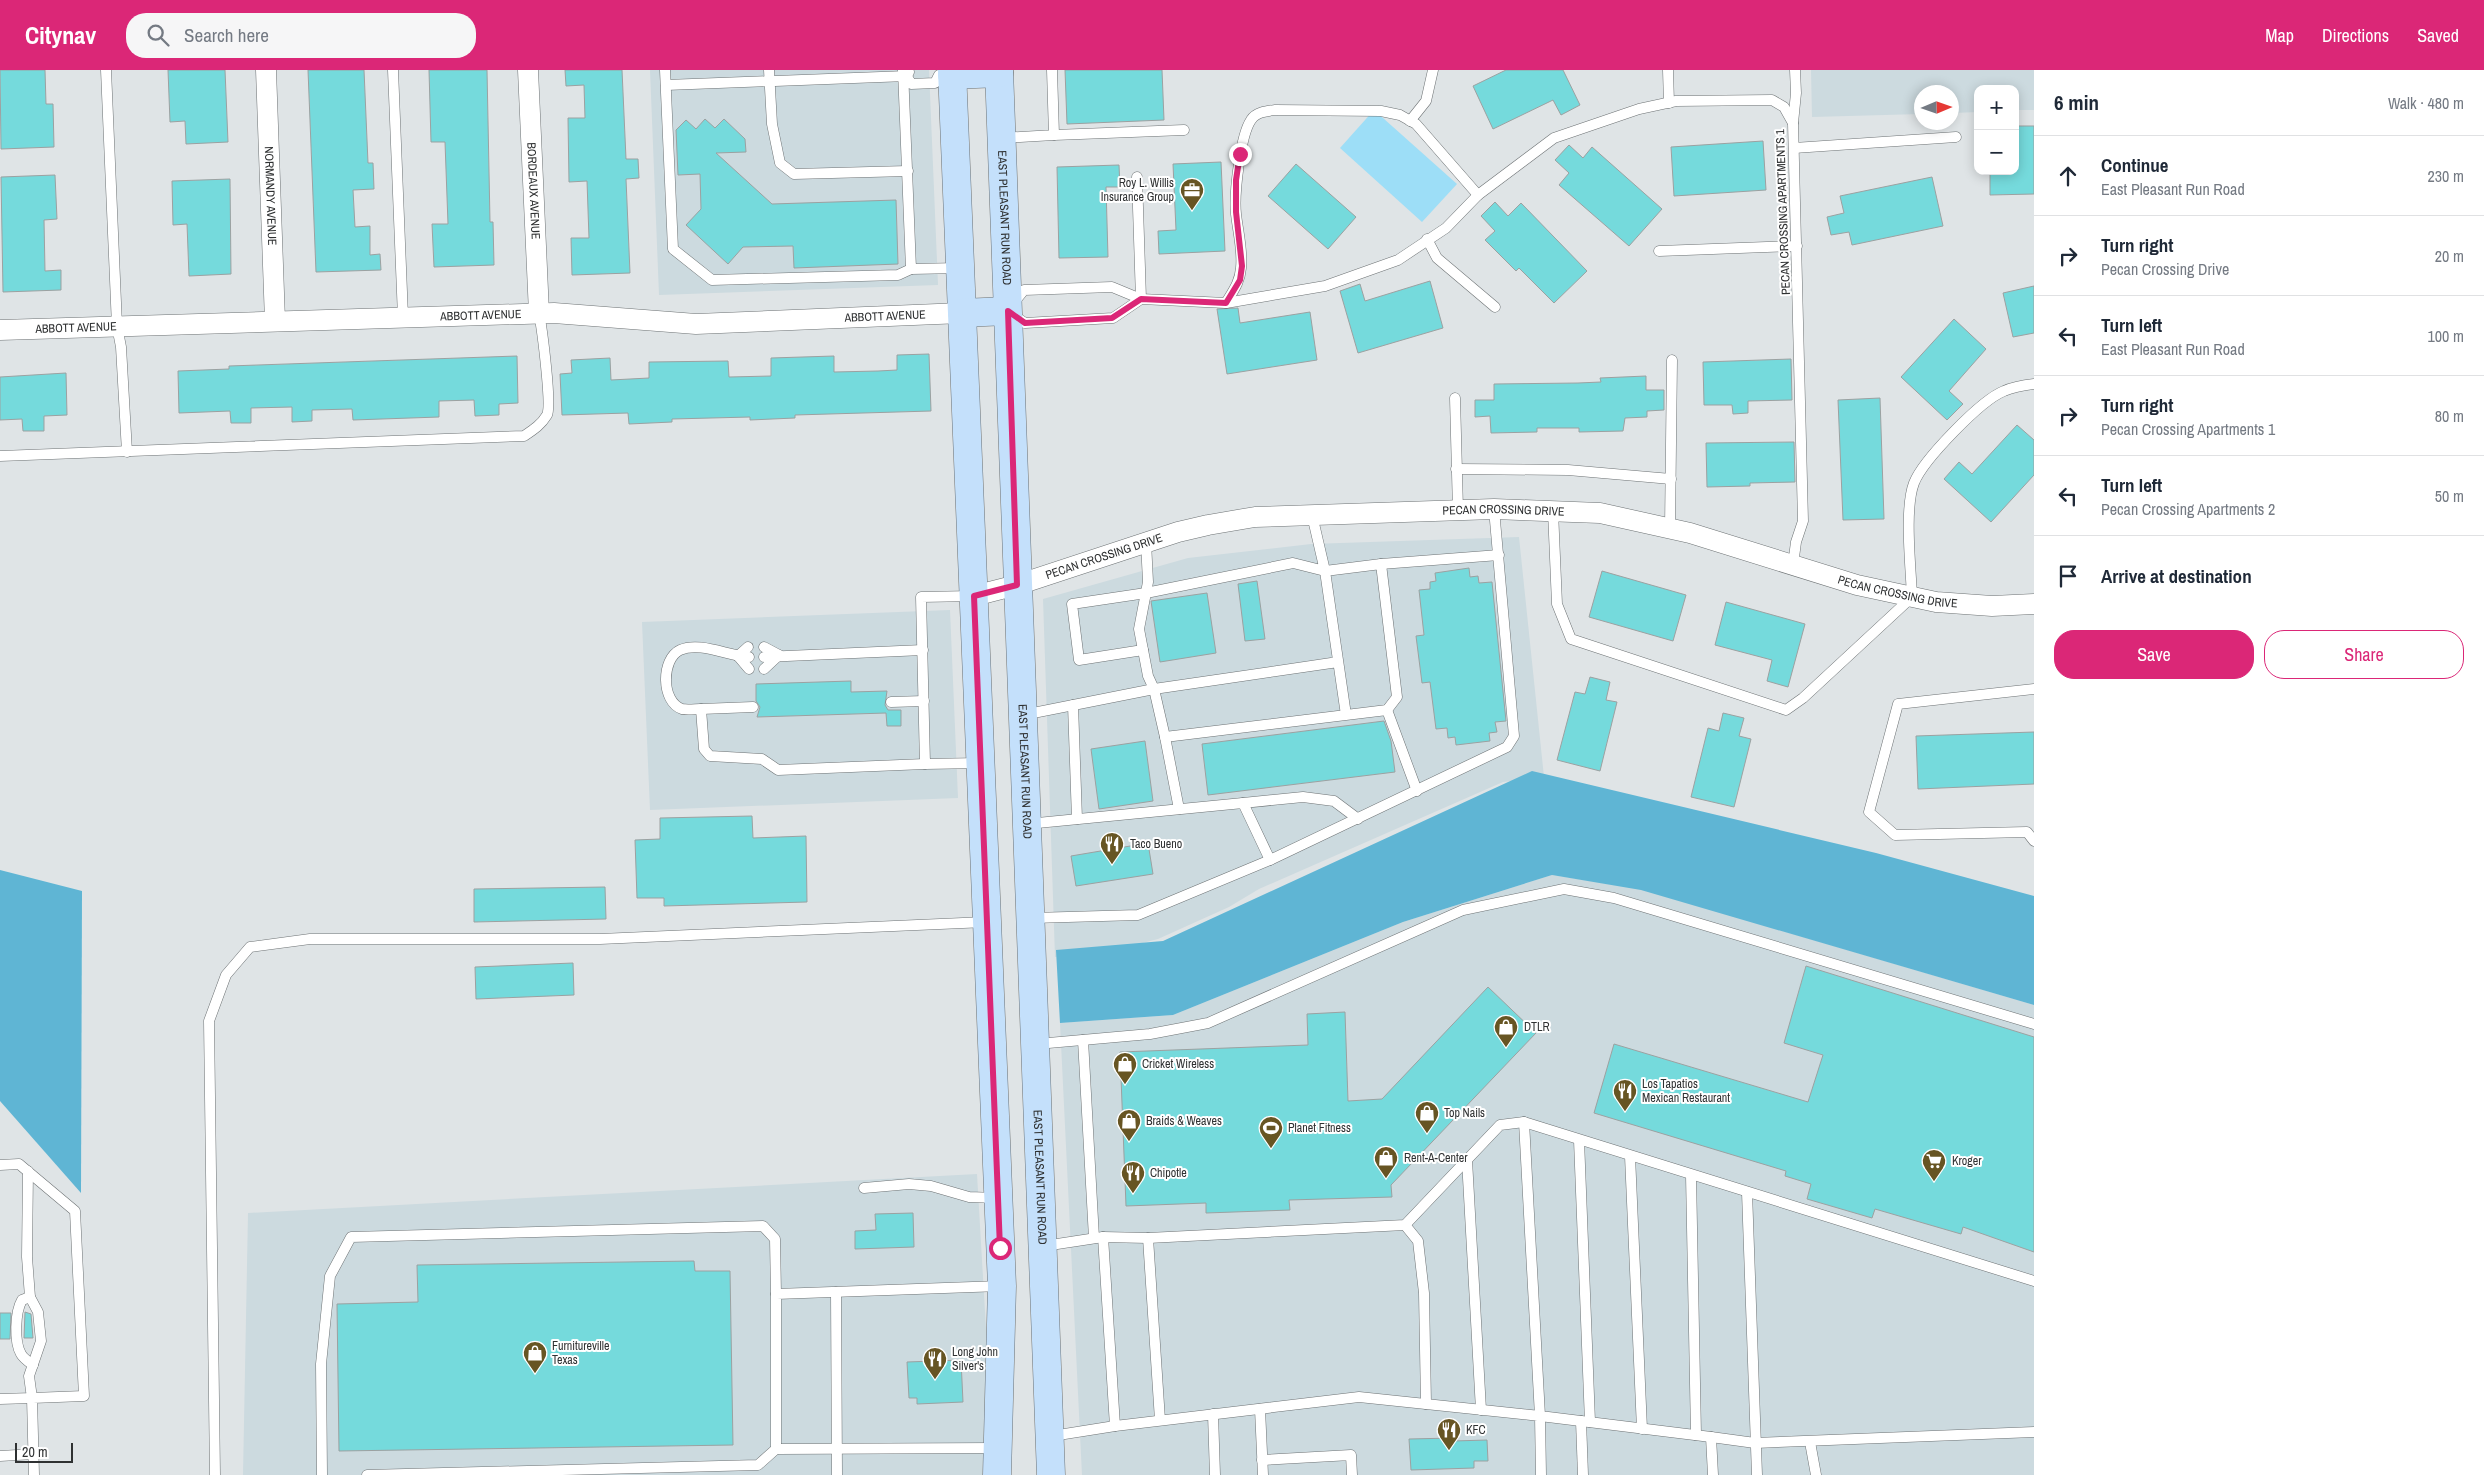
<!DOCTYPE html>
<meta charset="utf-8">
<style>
:root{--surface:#fff;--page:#f6f6f7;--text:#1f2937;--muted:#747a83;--line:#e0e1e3;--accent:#db2777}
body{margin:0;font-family:"Archivo Narrow",sans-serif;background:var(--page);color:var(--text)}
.controls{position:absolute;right:15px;top:15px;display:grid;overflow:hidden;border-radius:10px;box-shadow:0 2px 12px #0003}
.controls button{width:45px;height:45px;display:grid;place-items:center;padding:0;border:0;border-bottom:1px solid var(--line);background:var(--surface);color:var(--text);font:25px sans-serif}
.compass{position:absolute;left:1914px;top:15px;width:45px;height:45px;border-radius:50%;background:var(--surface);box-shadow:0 2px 12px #0003;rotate:88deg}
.scale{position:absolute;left:15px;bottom:12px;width:58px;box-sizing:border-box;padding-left:5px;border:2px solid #2f3132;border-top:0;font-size:14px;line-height:18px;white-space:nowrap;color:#2f3132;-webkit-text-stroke:4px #fff;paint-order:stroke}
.stop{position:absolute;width:15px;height:15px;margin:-11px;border:4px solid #db2777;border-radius:50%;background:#fff}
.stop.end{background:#db2777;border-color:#fff;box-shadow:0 1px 5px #0008}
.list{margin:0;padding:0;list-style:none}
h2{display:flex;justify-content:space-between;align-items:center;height:65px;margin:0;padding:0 20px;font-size:21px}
h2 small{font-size:16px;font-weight:400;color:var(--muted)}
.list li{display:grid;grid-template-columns:32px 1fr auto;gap:15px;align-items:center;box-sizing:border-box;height:80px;padding:0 20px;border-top:1px solid var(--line)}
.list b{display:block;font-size:19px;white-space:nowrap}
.list p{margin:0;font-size:16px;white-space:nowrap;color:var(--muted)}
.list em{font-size:16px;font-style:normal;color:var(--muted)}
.actions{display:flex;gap:10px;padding:15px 20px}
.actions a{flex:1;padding:11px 0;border:1px solid var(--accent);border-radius:20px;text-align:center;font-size:18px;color:var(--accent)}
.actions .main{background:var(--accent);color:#fff}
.icon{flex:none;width:28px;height:28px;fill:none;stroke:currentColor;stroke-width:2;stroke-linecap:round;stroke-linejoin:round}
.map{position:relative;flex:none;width:2034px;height:1405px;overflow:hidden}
header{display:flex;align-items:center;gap:30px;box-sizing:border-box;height:70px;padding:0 25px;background:var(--accent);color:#fff}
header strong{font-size:24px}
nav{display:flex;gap:28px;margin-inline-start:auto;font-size:18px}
.search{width:350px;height:45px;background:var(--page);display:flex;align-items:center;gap:12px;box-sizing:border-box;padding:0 18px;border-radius:20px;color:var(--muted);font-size:19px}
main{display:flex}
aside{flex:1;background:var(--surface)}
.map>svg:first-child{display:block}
.built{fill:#ccdadf}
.green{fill:#9ddef7}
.forest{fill:#5fb5d4}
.building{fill:#75dadc;stroke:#9ca1a1}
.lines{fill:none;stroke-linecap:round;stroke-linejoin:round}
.service-casing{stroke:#6d7274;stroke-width:11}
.minor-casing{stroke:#6d7274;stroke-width:21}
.secondary-casing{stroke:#6d7274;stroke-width:29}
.service{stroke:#fff;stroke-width:10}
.minor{stroke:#fff;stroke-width:20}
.secondary{stroke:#c4e0fb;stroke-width:28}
.route{stroke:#db2777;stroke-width:6}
.labels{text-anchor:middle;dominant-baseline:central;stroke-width:4;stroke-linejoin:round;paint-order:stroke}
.poi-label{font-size:12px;fill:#2f3132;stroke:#fff;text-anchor:start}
.street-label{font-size:12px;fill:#2f3132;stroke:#fff}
</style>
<header>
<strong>Citynav</strong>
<div class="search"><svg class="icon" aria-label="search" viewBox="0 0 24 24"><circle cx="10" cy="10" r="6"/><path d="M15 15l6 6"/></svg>Search here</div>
<nav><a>Map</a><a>Directions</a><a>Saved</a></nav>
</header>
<main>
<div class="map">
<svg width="2034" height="1405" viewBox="0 0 2034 1405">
<rect width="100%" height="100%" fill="#dfe4e6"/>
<g class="built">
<path d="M650,0H929L938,215L659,225Z"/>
<path d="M1811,0H2034V40H2015V19H1978V42L1952,43V22H1922L1921,44L1812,47Z"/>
<path d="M1519,467L1544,707L1503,712L1259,819L1229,837L1158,869L1107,882L1055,887L1043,529L1188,488L1311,474Z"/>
<path d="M950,540L958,728L650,740L642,552Z"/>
<path d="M1552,805L1641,819L2034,935V1405H1082L1060,953L1173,945L1403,852Z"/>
<path d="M977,1104L989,1311L983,1405H243L248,1143Z"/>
</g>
<path class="green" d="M1374,40L1457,114L1422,152L1340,78Z"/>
<g class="forest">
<path d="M1532,701L1876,783L2034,826V935L1641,820L1552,805L1403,852L1173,945L1060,953L1056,880L1163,871Z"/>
<path d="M0,800L82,821L81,1123L0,1031Z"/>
</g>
<g class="building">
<path d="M0,0H45L46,34H53L54,77L1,79Z"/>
<path d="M168,0H225L228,72L186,74L185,51L170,52Z"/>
<path d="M308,0H364L368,93H373L374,119L353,120L355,157L370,156V185L380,184L381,200L316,202Z"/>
<path d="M429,0H487L490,152H493L494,195L434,197L432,154H448L445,72H431Z"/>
<path d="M565,0H622L626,89H638L639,108L626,109L630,203L572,205L571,168H589L587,111L569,112L568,48H585L584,15L566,16Z"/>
<path d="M1065,0H1162L1164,50L1067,54Z"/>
<path d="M1506,0H1563L1580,35L1561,45L1553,30L1493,59L1473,16Z"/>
<path d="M705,49L715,58L724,49L745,69L746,82L716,83L772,134L896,130L898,194L794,198L793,176L743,177L728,194L686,155L701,139L700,104L678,105L676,60L686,50L696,59Z"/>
<path d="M2015,56H2034V124L1990,125V101H2015Z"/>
<path d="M1763,71L1766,120L1674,126L1671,77Z"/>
<path d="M1569,75L1583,88L1592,77L1662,139L1629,176L1559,115L1569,103L1555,90Z"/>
<path d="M1221,92L1225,181L1159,184L1158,161L1176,160L1173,94Z"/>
<path d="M1296,94L1356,147L1328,179L1268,126Z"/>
<path d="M1119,95L1120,117H1106L1108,187L1059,188L1057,97Z"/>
<path d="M55,105L57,149L44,150L45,201L61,200V220L3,222L1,107Z"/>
<path d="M1932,107L1943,156L1852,175L1849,162L1831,165L1827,147L1844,143L1840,126Z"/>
<path d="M230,109L231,204L189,206L187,154L173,155L172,111Z"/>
<path d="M1495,132L1508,146L1521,133L1587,201L1554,233L1519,198L1516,201L1485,170L1495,161L1481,146Z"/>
<path d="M1430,211L1443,258L1358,283L1340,221L1360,214L1365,231Z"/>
<path d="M2034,216V263L2013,267L2003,223Z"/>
<path d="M1238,238L1240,253L1310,242L1317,290L1227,304L1217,239Z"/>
<path d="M1954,249L1986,279L1949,321L1963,334L1947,350L1901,307Z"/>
<path d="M929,284L931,341L795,345V348L750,350V347L672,349V352L629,354L628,343L562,345L560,304L572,303L571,290L610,288L611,310L649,308V292L728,291L729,307L771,306V288L834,286V302L878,301L897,300V285Z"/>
<path d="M517,286L518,333L499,334V345L475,346L474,330L439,331V347L353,350L352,339L312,340V351L292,352V337L251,338V353H231L230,341L179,343L178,301L229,299V296Z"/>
<path d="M1791,289L1792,330L1748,331V343L1733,344L1732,335H1704L1703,292Z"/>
<path d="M66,303L67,345L44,346V361H23L22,349L0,350V307Z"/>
<path d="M1646,306V320H1664V340L1647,341V347L1625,348L1623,361L1579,362V358H1537V362L1491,363L1490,346L1475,347V330H1494V314L1578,313L1601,312L1600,308Z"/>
<path d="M1880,328L1884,449L1843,450L1838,330Z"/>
<path d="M2017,355L2034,370V405L1991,452L1944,409L1959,392L1972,404Z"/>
<path d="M1794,372L1795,412L1750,413V416L1707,417L1706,373Z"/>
<path d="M1469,498L1470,507L1478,506L1479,513L1492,512L1506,651L1495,652L1497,662L1489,663L1490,671L1456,675L1455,667L1448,668L1447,658L1436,659L1430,612L1422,613L1416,566L1424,565L1419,520L1430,519V512L1436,511L1435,503Z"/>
<path d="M1602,501L1686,525L1673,571L1589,547Z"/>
<path d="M1257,511L1265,569L1245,571L1238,514Z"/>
<path d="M1207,523L1216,583L1160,592L1151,531Z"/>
<path d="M1726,532L1805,554L1788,617L1767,611L1772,590L1715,575Z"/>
<path d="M1590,607L1610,612L1606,630L1617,632L1600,701L1557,690L1575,622L1585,624Z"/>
<path d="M851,611V622L887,621L885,635L888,640H901V656H887L886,643L757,647L760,637L756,631V614Z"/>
<path d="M1723,643L1744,648L1739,666L1751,669L1734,737L1691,727L1708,658L1719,661Z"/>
<path d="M1384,651L1391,671L1395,702L1208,725L1202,674Z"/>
<path d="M2034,662V714L1918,719L1916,666Z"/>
<path d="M1145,671L1153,731L1099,739L1091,679Z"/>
<path d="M752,746L753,768L806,766L807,832L664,836V828H637L635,770L660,769V748Z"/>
<path d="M1148,773L1153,804L1076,816L1071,786Z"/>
<path d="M605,817L606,849L474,852V819Z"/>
<path d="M573,893L574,925L476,929L475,897Z"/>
<path d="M1806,896L2034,967V1182L1963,1157L1961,1164L1875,1139L1872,1148L1807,1129L1811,1114L1785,1106L1786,1101L1594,1043L1614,974L1808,1032L1823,985L1784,973Z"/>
<path d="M1488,917L1536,963L1391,1115L1392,1127L1289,1130L1290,1140L1206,1143V1133L1126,1136L1120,982L1308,975L1307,944L1345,942L1348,1031L1382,1029Z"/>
<path d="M913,1143L914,1177L855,1179V1161L876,1160L875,1144Z"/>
<path d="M694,1191L695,1201H730L733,1375L339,1381L337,1234L418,1232L417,1195Z"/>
<path d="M25,1242L31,1244L33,1268H24Z"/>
<path d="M0,1243H11L10,1269H0Z"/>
<path d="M961,1290L963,1332L917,1334V1328H909L907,1292Z"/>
<path d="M1453,1368V1371L1487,1370L1488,1391H1474V1398L1411,1400L1409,1369Z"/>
</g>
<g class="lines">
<g class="service-casing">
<g id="service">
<path d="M106,0L117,256L121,277L127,382"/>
<path d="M393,0L403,247"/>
<path d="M665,0L673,179L712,210L898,205L911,199"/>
<path d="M769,0L772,54L780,93L794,104L908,101"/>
<path d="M903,0L911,199L959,198"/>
<path d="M1668,0L1669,33"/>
<path d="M909,2L907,6L911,14L935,13L939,5"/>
<path d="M666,15L907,6"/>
<path d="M1410,51L1426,31L1433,0"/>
<path d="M1793,53L1796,23L1795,0"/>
<path d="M1054,65L1184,60"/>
<path d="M1002,68L1054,65L1052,0"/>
<path d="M1794,78L1956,67"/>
<path d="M1137,107L1141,229"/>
<path d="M1427,169L1437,188L1495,237"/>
<path d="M1659,181L1797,176"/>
<path d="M1141,229L1113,248L1025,253L1007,241L1024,220L1112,217L1141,229L1226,233L1325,216L1398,190L1446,158L1478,125L1554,68L1639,39L1676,31L1772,30L1784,37L1793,53L1803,451L1796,472L1793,495"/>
<path d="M1226,233C1233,221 1240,212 1241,198C1243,181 1238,162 1236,144C1234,125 1240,66 1251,50C1256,42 1267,41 1275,40L1381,41L1400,45L1416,54L1478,125"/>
<path d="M1455,328L1458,440"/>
<path d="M0,386L524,366C533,360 541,355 547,345C552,335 542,259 539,243"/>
<path d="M1456,399L1568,400L1671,409"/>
<path d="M1553,441L1557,534L1571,569L1786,640L1803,628L1912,527C1911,498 1904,439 1914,413C1923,390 1981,330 2004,321C2013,317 2025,315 2034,314"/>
<path d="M1670,458L1672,290"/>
<path d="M1381,494L1499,485"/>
<path d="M973,526L921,527L925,694L979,693"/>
<path d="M764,577L779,585"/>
<path d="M1143,580L1079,590L1072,534L1146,523L1293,493L1325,501L1312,445"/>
<path d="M738,586L749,599"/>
<path d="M738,586L748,577"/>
<path d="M749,587C728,586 700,571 680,580C661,589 661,632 682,639C687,640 696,639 701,639L704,679L710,686L762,689L778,700L925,694"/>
<path d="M764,587L923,580"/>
<path d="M1338,592L1154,619L1165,667L1387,640L1397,627L1381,494L1325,501L1346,645"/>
<path d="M764,599L779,585"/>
<path d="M2034,619L1898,634L1869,742L1895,765L2027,762L2034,771"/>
<path d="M891,632L924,631"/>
<path d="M1073,635L1077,749"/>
<path d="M701,639L753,637"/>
<path d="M1387,640L1417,721"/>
<path d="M1023,645L1154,619L1148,606L1139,559L1148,512L1146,472"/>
<path d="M1165,667L1179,739"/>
<path d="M1243,733L1303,727L1334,731L1358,749"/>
<path d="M1027,754L1243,733L1270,790L1507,677L1514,666L1494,439"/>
<path d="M1032,848L1138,845L1270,790"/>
<path d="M1083,970L1094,1168"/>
<path d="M1037,974L1150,964L1208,953L1463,840L1564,819L1614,828L2034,954"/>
<path d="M1524,1052L1540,1346L1711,1367L1713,1405"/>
<path d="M1579,1070L1590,1352"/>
<path d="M1630,1086L1642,1359"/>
<path d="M1467,1090L1481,1340"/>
<path d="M0,1095L19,1094L75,1141L84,1326L32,1328L34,1405"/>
<path d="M1691,1105L1696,1365"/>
<path d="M864,1118L909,1114L931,1116L969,1127L997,1128"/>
<path d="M1747,1122L1757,1405"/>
<path d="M1405,1155L1418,1171L1424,1223L1426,1334"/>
<path d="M1103,1167L1115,1356"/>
<path d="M1148,1168L1160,1350"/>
<path d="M1044,1176L1103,1167L1148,1168L1405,1155L1500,1055L1524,1052L2034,1211"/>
<path d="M836,1222L837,1405"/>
<path d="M30,1227L22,1230C15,1242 14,1272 21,1284C24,1289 29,1292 33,1295"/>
<path d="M0,1329L32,1328L29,1306L41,1271L38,1242L30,1227L27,1187L28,1101"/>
<path d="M1260,1339L1263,1405"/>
<path d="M1213,1344L1215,1405"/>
<path d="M1581,1351L1583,1405"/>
<path d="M1052,1366L1115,1356L1359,1327L1540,1346L1541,1405"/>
<path d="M1711,1367L1755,1373L2034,1362"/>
<path d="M1810,1372L1816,1405"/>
<path d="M996,1378L776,1379V1224L1001,1216"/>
<path d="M0,1386L34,1384"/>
<path d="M1262,1390L1351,1385L1352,1405"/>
<path d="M215,1405L209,951L226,905L250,877L310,869H600L986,852"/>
<path d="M322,1405L321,1294L330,1206L351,1167L763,1156L775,1169L776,1224"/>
<path d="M367,1405L758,1395L776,1379"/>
</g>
</g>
<g class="minor-casing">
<g id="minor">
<path id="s1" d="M266,0L275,251"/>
<path id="s2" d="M528,0L539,243"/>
<path id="s3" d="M0,260L554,243L696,254L962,243"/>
<path id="s4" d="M974,526L1017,515L1178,462L1208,455L1255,447L1494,439L1600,443L1690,463L1857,515L1936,532L1992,536L2034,534"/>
</g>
</g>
<g class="secondary-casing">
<g id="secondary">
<path d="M952,0L1002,1216L997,1405"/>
<path id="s5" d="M999,0L1051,1405"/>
<path d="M952,5L999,3"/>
<path d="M962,243L1007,241"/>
</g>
</g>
<use href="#service" class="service"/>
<use href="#minor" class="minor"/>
<use href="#secondary" class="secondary"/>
</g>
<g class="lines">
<path class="route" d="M1000,1178L974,526L1017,515L1008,241L1025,253L1112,248L1141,229L1226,233L1240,210L1242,196L1236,142V110L1240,84"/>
</g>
<defs>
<g id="office-pin" transform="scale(1.25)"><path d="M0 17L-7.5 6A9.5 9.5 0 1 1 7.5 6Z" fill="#675523" stroke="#fff"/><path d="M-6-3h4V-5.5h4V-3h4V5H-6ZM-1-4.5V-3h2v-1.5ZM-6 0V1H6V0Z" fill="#fff"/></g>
<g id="restaurant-pin" transform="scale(1.25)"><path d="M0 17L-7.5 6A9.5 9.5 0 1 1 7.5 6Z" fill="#675523" stroke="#fff"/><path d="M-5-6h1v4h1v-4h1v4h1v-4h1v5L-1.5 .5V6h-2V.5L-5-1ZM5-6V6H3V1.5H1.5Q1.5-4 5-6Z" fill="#fff"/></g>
<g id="shop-pin" transform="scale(1.25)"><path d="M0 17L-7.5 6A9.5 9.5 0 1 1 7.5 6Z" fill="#675523" stroke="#fff"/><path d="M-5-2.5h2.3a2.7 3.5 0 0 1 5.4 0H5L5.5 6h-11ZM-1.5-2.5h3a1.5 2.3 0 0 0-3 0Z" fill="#fff"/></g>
<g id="stadium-pin" transform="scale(1.25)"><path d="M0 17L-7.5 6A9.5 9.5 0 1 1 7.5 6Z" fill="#675523" stroke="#fff"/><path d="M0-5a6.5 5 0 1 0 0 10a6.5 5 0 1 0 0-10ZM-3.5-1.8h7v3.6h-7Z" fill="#fff"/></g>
<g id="supermarket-pin" transform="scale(1.25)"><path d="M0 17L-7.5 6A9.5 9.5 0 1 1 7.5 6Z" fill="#675523" stroke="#fff"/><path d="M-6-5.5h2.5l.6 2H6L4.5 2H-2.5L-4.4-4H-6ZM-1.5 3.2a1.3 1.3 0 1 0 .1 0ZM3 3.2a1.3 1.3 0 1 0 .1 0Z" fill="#fff"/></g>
</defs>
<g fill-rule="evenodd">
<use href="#office-pin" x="1192" y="120"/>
<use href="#restaurant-pin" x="1112" y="774"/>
<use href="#shop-pin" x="1506" y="957"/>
<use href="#shop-pin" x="1125" y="994"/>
<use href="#restaurant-pin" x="1625" y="1021"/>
<use href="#shop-pin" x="1427" y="1043"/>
<use href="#shop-pin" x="1129" y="1051"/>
<use href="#stadium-pin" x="1271" y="1058"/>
<use href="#shop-pin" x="1386" y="1088"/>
<use href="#supermarket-pin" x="1934" y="1091"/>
<use href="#restaurant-pin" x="1133" y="1103"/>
<use href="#shop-pin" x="535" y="1283"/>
<use href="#restaurant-pin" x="935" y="1289"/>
<use href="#restaurant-pin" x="1449" y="1360"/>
</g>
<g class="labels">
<g class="poi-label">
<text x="1174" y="113" text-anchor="end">Roy L. Willis<tspan x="1174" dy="14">Insurance Group</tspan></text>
<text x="1130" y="774">Taco Bueno</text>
<text x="1524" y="957">DTLR</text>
<text x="1142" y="994">Cricket Wireless</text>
<text x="1642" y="1014">Los Tapatios<tspan x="1642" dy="14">Mexican Restaurant</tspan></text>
<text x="1444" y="1043">Top Nails</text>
<text x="1146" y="1051">Braids &amp; Weaves</text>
<text x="1288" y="1058">Planet Fitness</text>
<text x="1404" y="1088">Rent-A-Center</text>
<text x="1952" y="1091">Kroger</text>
<text x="1150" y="1103">Chipotle</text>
<text x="552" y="1276">Furnitureville<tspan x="552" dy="14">Texas</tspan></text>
<text x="952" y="1282">Long John<tspan x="952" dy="14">Silver's</tspan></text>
<text x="1466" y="1360">KFC</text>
</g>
<g class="street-label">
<text stroke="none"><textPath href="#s2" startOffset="121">BORDEAUX AVENUE</textPath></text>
<text stroke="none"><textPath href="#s1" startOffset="126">NORMANDY AVENUE</textPath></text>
<text transform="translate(1783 142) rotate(-92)">PECAN CROSSING APARTMENTS 1</text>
<text stroke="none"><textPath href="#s5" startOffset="148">EAST PLEASANT RUN ROAD</textPath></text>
<text stroke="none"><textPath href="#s3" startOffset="481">ABBOTT AVENUE</textPath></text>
<text stroke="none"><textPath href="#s3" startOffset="886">ABBOTT AVENUE</textPath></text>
<text stroke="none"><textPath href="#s3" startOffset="76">ABBOTT AVENUE</textPath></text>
<text stroke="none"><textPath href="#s4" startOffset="541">PECAN CROSSING DRIVE</textPath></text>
<text stroke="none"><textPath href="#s4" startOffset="136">PECAN CROSSING DRIVE</textPath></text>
<text stroke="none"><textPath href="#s4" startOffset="946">PECAN CROSSING DRIVE</textPath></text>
<text stroke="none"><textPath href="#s5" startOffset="702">EAST PLEASANT RUN ROAD</textPath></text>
<text stroke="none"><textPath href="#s5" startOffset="1108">EAST PLEASANT RUN ROAD</textPath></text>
</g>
</g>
</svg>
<div class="controls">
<button>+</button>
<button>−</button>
</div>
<svg class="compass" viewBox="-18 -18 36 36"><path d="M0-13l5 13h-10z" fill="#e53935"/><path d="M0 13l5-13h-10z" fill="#747a83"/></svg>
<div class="scale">20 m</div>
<div class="stop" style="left:1000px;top:1178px"></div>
<div class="stop end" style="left:1240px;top:84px"></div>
</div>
<aside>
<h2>6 min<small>Walk · 480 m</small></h2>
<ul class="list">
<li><svg class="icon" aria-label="ahead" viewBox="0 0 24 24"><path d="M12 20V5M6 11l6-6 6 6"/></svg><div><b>Continue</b><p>East Pleasant Run Road</p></div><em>230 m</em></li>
<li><svg class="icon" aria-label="right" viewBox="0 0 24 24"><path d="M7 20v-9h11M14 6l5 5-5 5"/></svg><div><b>Turn right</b><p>Pecan Crossing Drive</p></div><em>20 m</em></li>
<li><svg class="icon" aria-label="left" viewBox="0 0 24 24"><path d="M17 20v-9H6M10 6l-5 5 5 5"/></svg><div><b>Turn left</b><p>East Pleasant Run Road</p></div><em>100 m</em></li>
<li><svg class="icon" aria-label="right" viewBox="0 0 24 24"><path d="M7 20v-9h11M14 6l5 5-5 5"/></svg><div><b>Turn right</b><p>Pecan Crossing Apartments 1</p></div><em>80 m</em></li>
<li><svg class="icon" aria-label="left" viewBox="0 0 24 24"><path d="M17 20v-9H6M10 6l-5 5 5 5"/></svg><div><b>Turn left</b><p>Pecan Crossing Apartments 2</p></div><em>50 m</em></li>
<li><svg class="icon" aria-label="arrive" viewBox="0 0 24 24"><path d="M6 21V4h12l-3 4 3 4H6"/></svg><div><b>Arrive at destination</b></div></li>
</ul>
<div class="actions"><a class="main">Save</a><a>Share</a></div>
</aside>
</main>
